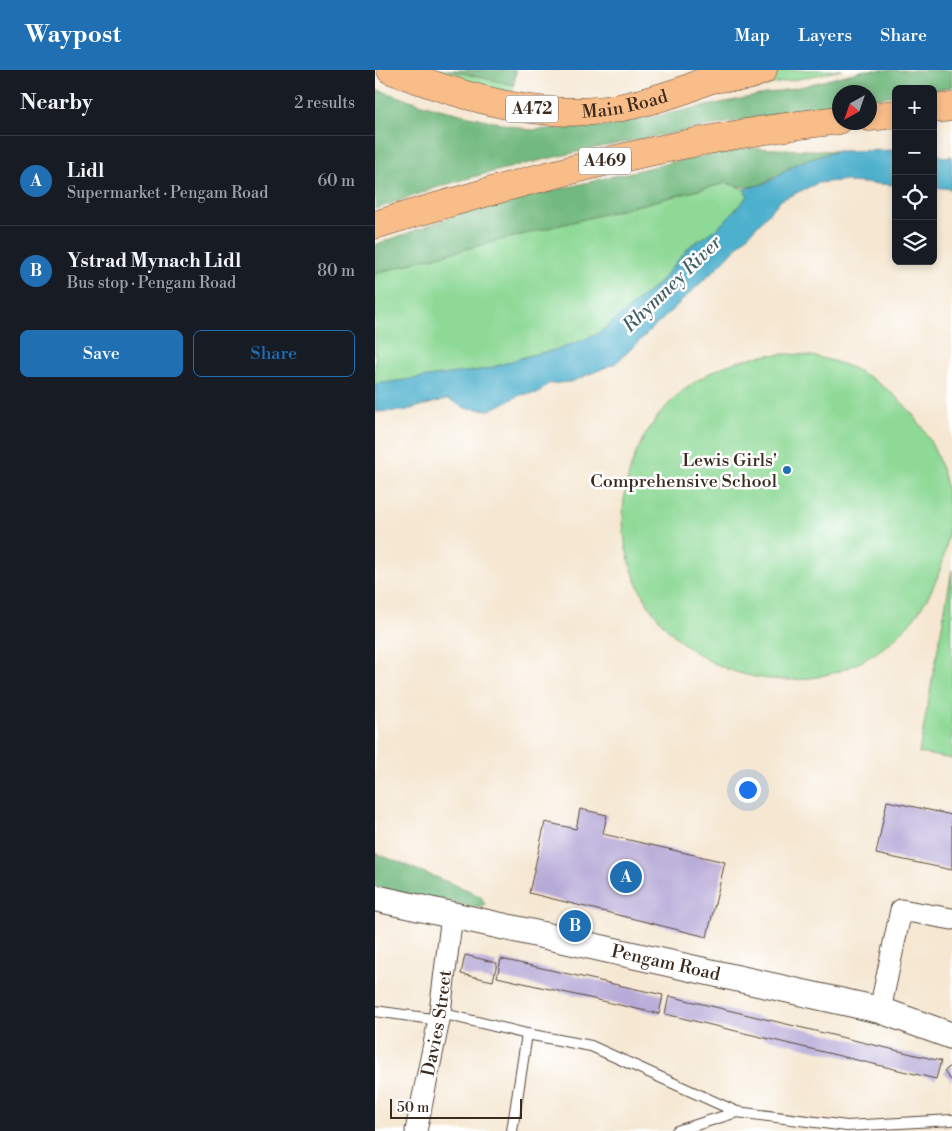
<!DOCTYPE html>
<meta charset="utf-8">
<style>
:root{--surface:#171b24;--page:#242831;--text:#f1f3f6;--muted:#9ea1a6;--line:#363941;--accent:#1f6fb2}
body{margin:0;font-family:"Libre Bodoni",serif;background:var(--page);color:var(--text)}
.controls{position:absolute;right:15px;top:15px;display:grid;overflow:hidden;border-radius:8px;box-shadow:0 2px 8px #0003}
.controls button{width:45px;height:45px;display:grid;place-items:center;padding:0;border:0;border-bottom:1px solid var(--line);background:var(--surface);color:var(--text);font:25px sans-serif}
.compass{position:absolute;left:457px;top:15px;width:45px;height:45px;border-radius:50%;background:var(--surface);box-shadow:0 2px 8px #0003;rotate:220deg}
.scale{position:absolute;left:15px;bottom:12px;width:132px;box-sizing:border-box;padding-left:5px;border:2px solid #3b2a1e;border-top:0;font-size:14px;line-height:18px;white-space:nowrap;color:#3b2a1e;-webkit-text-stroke:4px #fff;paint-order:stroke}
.you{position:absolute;left:372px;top:719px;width:18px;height:18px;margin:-12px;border:4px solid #fff;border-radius:50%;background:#1a73e8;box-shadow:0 0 0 8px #1a73e833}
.badge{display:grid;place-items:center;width:32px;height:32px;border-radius:50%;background:var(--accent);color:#fff;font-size:16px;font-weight:700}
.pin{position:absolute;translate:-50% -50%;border:2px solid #fff;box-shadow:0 1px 5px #0006}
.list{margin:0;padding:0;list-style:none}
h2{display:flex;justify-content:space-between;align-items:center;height:65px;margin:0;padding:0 20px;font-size:21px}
h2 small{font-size:16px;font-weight:400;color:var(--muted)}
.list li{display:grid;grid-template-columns:32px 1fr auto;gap:15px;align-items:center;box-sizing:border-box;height:90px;padding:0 20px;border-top:1px solid var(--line)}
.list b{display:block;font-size:19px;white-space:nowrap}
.list p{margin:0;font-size:16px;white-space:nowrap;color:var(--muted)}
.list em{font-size:16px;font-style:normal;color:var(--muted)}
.actions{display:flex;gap:10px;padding:15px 20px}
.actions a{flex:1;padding:11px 0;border:1px solid var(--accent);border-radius:8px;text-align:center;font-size:18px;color:var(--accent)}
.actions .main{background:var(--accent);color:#fff}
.icon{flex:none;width:28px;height:28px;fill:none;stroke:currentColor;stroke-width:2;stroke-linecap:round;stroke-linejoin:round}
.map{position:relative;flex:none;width:577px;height:1061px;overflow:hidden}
header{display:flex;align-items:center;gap:30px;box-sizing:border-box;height:70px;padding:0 25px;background:var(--accent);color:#fff}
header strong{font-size:24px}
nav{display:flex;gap:28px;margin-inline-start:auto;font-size:18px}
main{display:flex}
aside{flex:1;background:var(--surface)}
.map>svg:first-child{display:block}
.green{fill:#8ed996;stroke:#64825a}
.forest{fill:#72b97f;stroke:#56724e}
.water{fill:#4db0cc;stroke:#446d75}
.building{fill:#b7aad8}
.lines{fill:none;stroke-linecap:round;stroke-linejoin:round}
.service-casing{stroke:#574639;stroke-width:12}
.minor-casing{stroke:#574639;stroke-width:23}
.tertiary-casing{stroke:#574639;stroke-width:28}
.primary-casing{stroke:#574639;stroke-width:29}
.service{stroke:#fff;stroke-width:10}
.minor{stroke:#fff;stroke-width:21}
.tertiary{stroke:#fff;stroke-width:26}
.primary{stroke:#f8bd89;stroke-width:28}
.poi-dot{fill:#1f6fb2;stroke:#fff;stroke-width:2}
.labels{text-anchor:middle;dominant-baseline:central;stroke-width:5;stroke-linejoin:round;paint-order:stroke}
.shield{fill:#fff;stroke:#766a62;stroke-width:1}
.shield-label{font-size:16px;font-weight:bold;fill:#3b2a1e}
.street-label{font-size:18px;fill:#3b2a1e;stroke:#fff}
.poi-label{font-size:18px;fill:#3b2a1e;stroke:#fff;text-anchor:end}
.water-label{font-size:19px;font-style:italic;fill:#426064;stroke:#fff}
</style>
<header>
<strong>Waypost</strong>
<nav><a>Map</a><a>Layers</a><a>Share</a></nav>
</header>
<main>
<aside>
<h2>Nearby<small>2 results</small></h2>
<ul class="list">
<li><span class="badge">A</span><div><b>Lidl</b><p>Supermarket · Pengam Road</p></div><em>60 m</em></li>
<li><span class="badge">B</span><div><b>Ystrad Mynach Lidl</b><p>Bus stop · Pengam Road</p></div><em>80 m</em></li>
</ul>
<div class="actions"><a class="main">Save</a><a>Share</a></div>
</aside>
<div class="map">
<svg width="577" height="1061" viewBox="0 0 577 1061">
<rect width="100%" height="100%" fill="#fff"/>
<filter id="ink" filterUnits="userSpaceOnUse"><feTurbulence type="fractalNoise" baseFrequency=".02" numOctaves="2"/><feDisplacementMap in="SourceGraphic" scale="10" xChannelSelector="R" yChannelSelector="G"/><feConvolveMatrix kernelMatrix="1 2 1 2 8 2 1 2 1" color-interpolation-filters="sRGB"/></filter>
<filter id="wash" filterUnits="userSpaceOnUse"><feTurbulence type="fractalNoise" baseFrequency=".0096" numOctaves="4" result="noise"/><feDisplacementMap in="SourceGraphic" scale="20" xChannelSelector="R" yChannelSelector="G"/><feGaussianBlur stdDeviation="1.12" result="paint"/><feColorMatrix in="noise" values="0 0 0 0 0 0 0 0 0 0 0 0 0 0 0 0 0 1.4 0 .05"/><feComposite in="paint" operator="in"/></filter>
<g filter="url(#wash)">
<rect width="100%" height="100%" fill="#f5e7d1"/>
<g class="green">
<path d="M45,0H73L139,15L137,23Z"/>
<path d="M408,0H467L316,31Z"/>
<path d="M352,113L369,119L373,126L343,158L315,176L284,213L223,264L185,279L156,285L112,299L0,314V204L43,191Z"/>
<circle cx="411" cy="447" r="163"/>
<path d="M577,500V689L544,683Z"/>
</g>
<g class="forest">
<path d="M73,0H141L139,15Z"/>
<path d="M490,0H577V17L558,20L521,19V25L495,29L494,22H464V34C337,55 208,77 83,111C55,119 27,130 0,139V19L60,38L154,60L233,56L429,16Z"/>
<path d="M372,78L462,81C449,85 436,88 424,93C393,106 390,125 351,113L43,191L0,204V175L93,141L298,92Z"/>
<path d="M0,783L93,820L106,827L110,835L104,838L0,817Z"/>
</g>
<g class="water">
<path d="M521,80V115L473,112L472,110L443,113L406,130L348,192L241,293L196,312L173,314L164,323L145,325L115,340L90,338L73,329L28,341L0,342V314L112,299L156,285L185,279L223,264L284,213L315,176L343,158L373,126L369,119L392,113L423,93L462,81Z"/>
<path d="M558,83L569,87L577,86V119L558,117Z"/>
</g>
<g id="blocks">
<g class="building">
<path d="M512,731L577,745V800L501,784Z"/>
<path d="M205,739L232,745L228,764L350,792L332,867L154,823L170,752L201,759Z"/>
<path d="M90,885L122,893L118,911L86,904Z"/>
<path d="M126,889L288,925L284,944L122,907Z"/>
<path d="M294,926L566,991L561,1009L290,944Z"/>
<path d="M577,994V1011L569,1002Z"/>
</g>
</g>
</g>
<g filter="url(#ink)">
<use href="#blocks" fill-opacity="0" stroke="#574639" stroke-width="1"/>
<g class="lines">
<g class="service-casing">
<g id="service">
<path d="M0,941L64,950"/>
<path d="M65,943L152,964L216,976L362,1042L472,1056L577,1050"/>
<path d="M137,1061L152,964"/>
<path d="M302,1061L362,1042"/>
</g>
</g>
<g class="minor-casing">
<g id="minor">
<path d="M505,940L526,840L577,849"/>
<path id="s1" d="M41,1061L64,950L77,845"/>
</g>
</g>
<g class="tertiary-casing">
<g id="tertiary">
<path id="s2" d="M0,828L505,940L577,966"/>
</g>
</g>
<g class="primary-casing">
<g id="primary">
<path id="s3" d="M16,0C91,28 176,55 257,35C275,31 294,25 312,19C320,16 328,11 337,9C358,5 366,11 388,0"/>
<path d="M558,39L577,37"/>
<path d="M494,47L521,44"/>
<path d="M0,155C41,142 82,131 124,119C236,88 349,63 464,50"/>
</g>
</g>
<use href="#service" class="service"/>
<use href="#minor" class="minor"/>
<use href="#tertiary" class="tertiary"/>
<use href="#primary" class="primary"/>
</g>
</g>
<circle class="poi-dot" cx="412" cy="400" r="5"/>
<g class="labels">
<g class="shield">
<rect x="131" y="25.5" width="52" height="27" rx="4"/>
<rect x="204" y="77.5" width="52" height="27" rx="4"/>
</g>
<g class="shield-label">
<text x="157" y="39">A472</text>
<text x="230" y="91">A469</text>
</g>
<g class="street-label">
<text stroke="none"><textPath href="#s3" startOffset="240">Main Road</textPath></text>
<text stroke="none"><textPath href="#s2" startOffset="298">Pengam Road</textPath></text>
<text stroke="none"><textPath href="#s1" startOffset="110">Davies Street</textPath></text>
</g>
<g class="poi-label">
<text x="402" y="390">Lewis Girls'<tspan x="402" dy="21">Comprehensive School</tspan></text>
</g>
<g class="water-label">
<text transform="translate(297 214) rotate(-44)">Rhymney River</text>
</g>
</g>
</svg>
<div class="controls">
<button>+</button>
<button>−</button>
<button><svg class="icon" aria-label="locate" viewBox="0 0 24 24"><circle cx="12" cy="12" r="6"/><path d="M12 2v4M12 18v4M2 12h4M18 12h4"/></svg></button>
<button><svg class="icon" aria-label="layers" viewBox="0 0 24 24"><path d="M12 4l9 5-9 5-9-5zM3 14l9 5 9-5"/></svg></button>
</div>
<svg class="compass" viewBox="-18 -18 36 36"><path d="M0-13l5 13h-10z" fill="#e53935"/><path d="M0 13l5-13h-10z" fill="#9ea1a6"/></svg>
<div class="scale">50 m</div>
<div class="you"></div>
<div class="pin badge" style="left:251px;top:807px">A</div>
<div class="pin badge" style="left:200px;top:856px">B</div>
</div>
</main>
